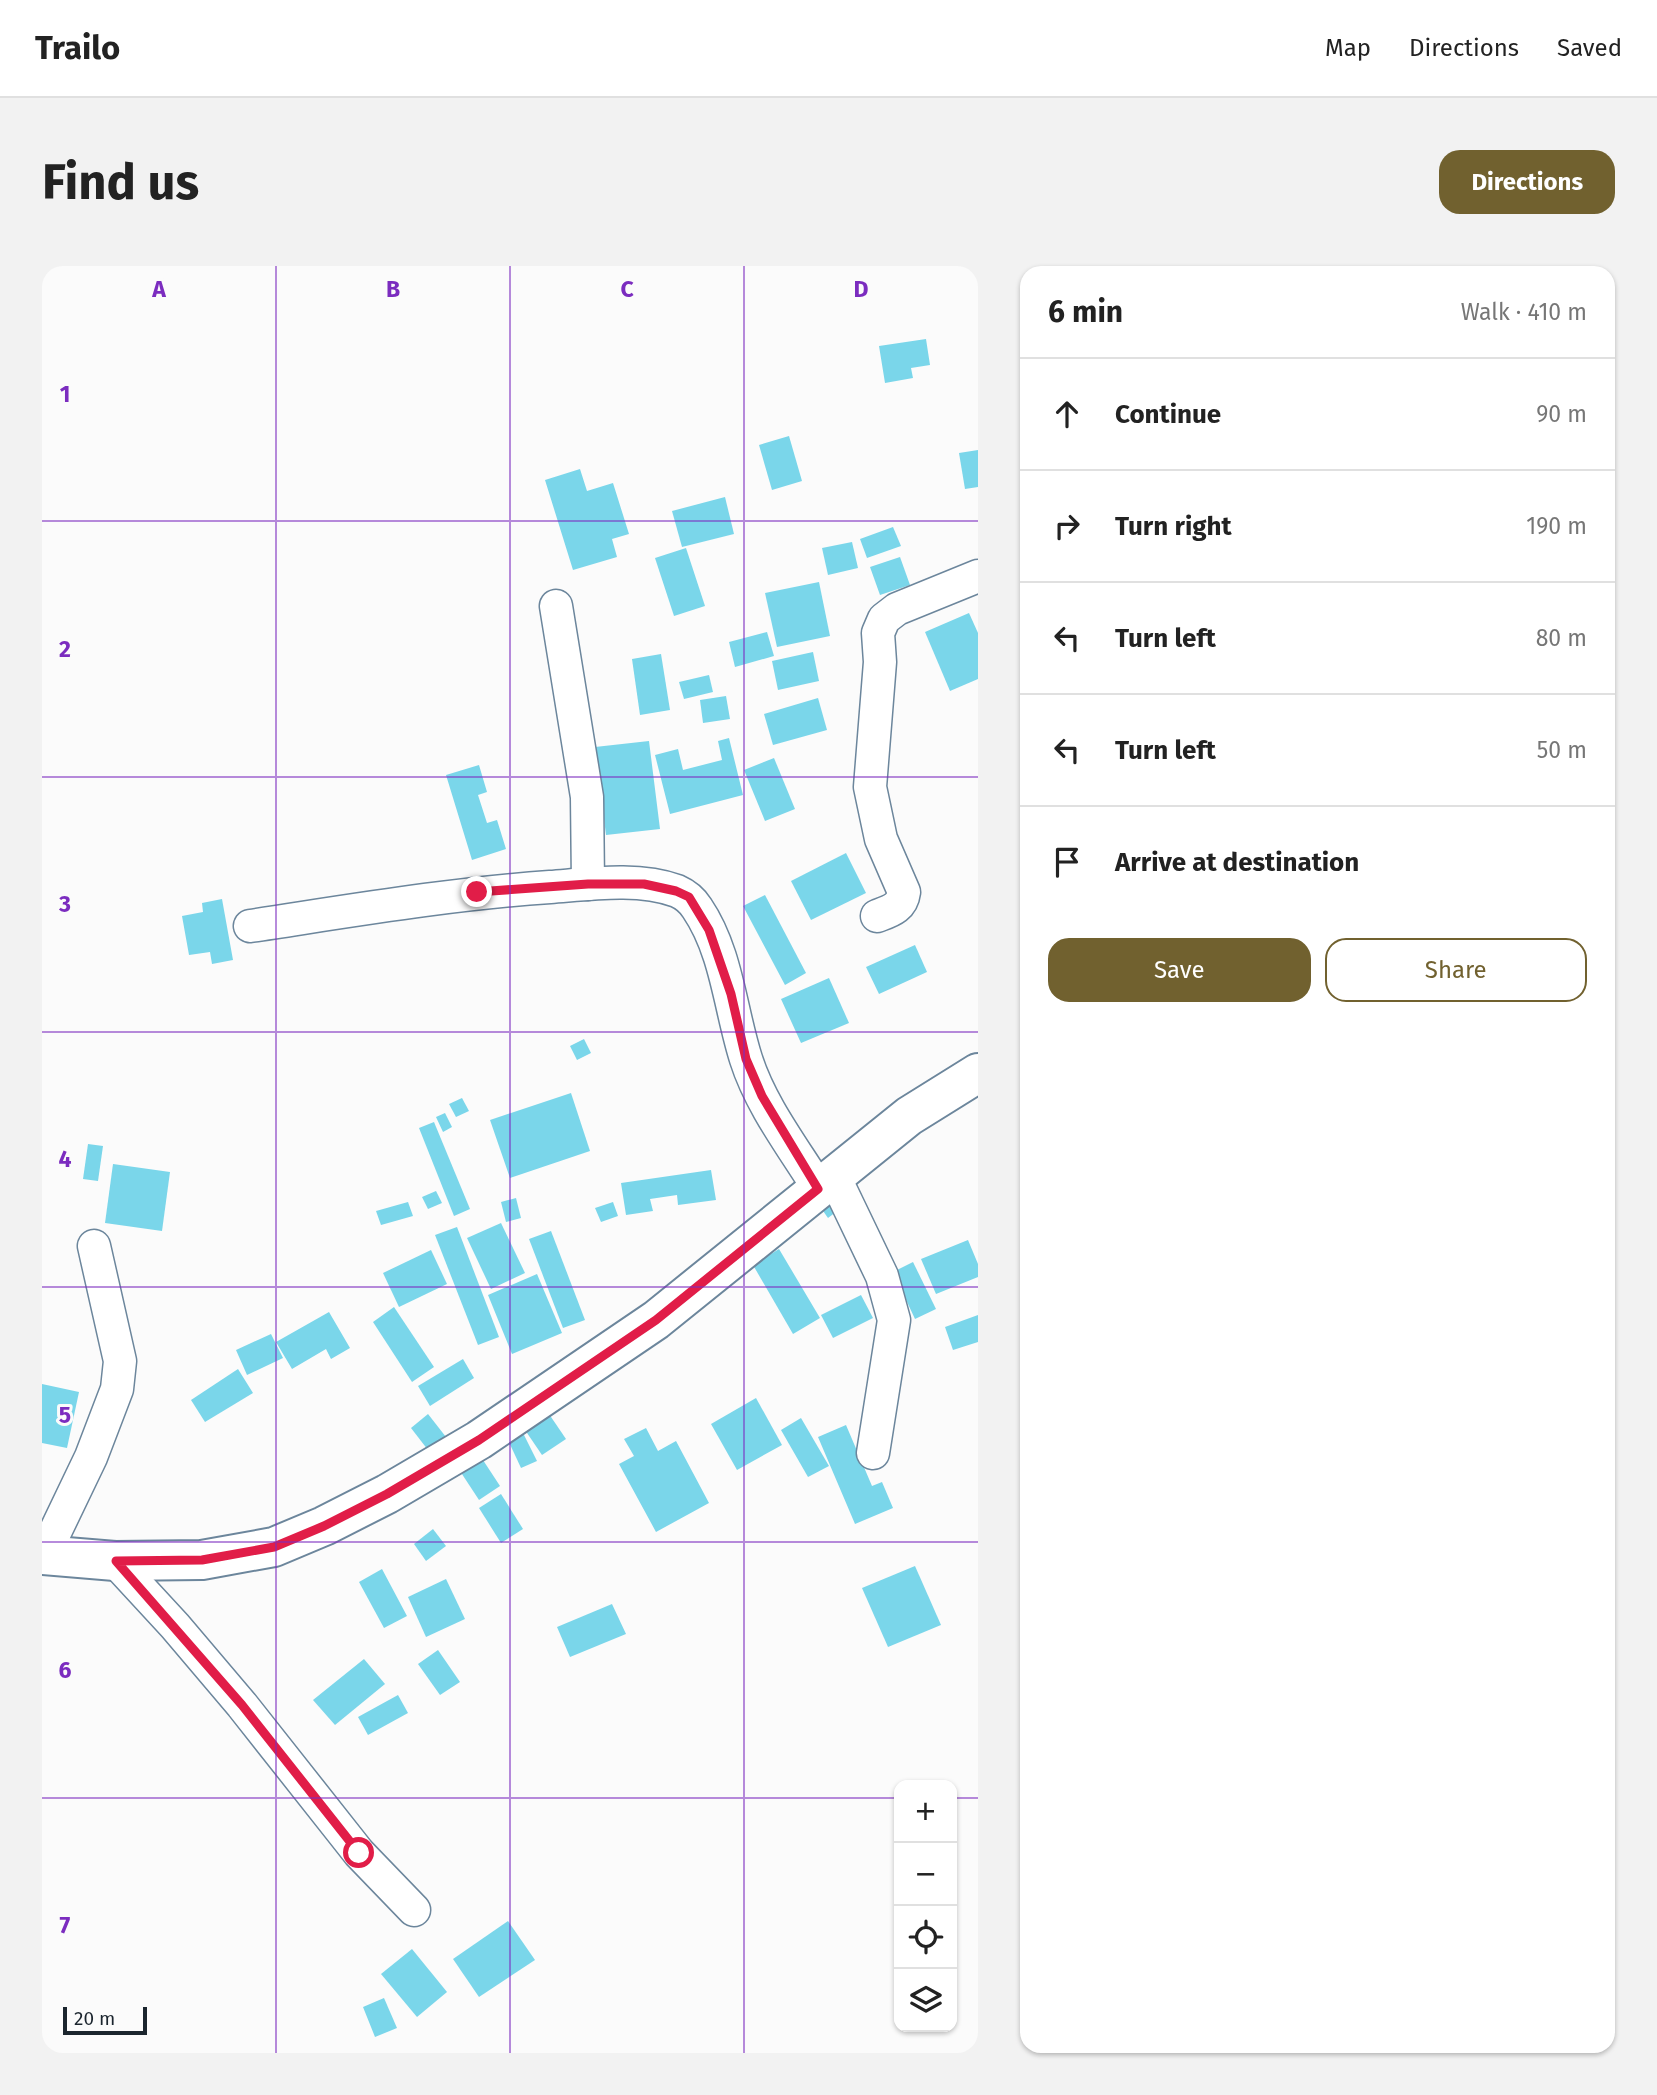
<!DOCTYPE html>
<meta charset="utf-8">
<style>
:root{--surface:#fff;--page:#f2f2f2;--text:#222;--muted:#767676;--line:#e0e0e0;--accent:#71612f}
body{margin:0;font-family:"Fira Sans",sans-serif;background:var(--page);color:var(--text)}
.controls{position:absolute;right:21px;bottom:21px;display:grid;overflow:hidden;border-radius:14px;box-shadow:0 2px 5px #0004}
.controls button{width:63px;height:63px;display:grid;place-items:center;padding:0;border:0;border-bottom:2px solid var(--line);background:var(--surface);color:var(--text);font:35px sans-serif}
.scale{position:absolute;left:21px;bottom:18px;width:84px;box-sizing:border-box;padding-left:7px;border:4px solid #1b252e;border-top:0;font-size:19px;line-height:24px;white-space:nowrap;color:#1b252e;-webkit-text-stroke:5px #fbfbfb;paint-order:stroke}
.stop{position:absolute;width:21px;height:21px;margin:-16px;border:5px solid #e11d48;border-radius:50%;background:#fff}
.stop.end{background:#e11d48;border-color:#fff;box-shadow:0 2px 7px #0008}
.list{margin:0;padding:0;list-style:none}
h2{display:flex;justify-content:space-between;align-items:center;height:91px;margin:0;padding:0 28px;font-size:30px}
h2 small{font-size:23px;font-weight:400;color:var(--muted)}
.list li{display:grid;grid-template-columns:46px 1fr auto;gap:21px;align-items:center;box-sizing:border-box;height:112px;padding:0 28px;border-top:2px solid var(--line)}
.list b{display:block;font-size:26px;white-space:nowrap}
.list em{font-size:23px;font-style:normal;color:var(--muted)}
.actions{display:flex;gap:14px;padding:21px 28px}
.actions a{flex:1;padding:16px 0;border:2px solid var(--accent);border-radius:21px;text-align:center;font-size:24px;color:var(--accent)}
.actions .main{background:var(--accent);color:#fff}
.icon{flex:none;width:38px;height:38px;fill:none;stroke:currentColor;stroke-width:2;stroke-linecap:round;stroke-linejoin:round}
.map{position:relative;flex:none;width:936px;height:1787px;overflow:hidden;border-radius:21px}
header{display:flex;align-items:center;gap:42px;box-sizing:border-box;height:98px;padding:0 35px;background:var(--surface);border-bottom:2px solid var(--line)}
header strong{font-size:33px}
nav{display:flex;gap:38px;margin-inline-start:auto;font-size:24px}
.intro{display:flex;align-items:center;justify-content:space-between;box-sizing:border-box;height:168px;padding:0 42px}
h1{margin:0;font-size:49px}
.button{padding:18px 32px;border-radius:21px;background:var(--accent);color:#fff;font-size:24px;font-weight:700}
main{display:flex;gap:42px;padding:0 42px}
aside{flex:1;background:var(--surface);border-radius:21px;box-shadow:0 2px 5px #0004}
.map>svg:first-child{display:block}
.building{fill:#7ad6ea}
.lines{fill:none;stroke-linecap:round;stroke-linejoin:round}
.minor-casing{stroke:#6c869c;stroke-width:35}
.tertiary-casing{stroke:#6c869c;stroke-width:42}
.minor{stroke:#fff;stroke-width:32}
.tertiary{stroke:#fff;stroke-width:38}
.route{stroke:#e11d48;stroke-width:9}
.grid{fill:none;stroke:#7b2cbf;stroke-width:2;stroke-opacity:0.55}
.grid-label{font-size:23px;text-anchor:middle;font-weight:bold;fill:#7b2cbf;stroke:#fbfbfb;stroke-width:6;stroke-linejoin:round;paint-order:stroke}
</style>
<header>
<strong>Trailo</strong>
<nav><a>Map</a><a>Directions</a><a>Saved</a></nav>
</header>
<div class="intro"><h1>Find us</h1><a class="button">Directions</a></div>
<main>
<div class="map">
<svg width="936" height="1787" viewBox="0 0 936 1787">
<rect width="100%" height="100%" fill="#fbfbfb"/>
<g class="building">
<path d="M884,73L888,99L869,102L871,112L843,117L837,80Z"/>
<path d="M747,170L760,215L730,224L717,179Z"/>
<path d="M936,184V221L923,223L917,187Z"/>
<path d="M538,203L545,225L571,217L587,268L570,273L575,291L531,304L503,214Z"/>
<path d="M683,231L692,268L640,281L630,245Z"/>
<path d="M851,261L859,280L825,292L818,273Z"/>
<path d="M810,276L816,302L786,309L780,282Z"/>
<path d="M644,282L663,340L632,350L613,292Z"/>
<path d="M858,291L868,319L838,329L828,301Z"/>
<path d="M777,316L788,370L735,381L723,327Z"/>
<path d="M927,347L936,367V413L908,425L883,366Z"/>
<path d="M725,366L732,390L693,401L687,376Z"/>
<path d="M771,386L777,415L736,424L730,395Z"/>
<path d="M619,388L628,444L598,449L590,393Z"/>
<path d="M667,409L671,426L642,433L637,416Z"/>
<path d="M684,430L688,453L661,457L658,434Z"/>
<path d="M776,432L785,464L731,479L722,448Z"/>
<path d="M687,472L701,529L628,548L613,489L636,483L641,504L680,494L676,475Z"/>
<path d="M607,475L618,563L564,569L553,481Z"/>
<path d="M732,492L753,543L723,555L702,504Z"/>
<path d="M437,499L445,526L436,529L445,557L455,554L464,583L430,594L404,509Z"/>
<path d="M804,587L824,627L769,654L749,615Z"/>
<path d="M723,629L764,707L743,719L701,640Z"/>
<path d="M180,633L191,694L170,698L168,686L147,689L140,650L161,646L160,637Z"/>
<path d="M873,679L885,706L837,728L824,701Z"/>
<path d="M787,712L807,757L759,777L739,733Z"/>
<path d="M542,773L549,787L535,794L528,780Z"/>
<path d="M529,827L548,885L468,912L448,854Z"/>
<path d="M420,832L427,845L414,851L407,838Z"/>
<path d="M403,847L410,861L401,866L394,851Z"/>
<path d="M392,856L428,943L412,950L377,862Z"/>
<path d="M46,878L61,880L56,915L41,913Z"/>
<path d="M71,898L128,906L120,965L63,957Z"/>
<path d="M669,904L674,934L636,939L635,929L608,933L611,945L584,949L579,917Z"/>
<path d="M394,925L400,937L386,943L380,931Z"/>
<path d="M474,932L479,952L464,956L459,936Z"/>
<path d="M774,935L803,939L786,952Z"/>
<path d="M366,936L371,950L339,959L334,945Z"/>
<path d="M571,936L576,950L559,956L553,942Z"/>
<path d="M459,957L483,1007L449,1023L425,972Z"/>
<path d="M415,961L457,1071L436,1079L393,969Z"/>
<path d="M509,965L543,1054L521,1062L487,973Z"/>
<path d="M926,974L936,998V1011L894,1028L879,993Z"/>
<path d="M737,983L778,1052L751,1068L711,999Z"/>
<path d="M389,984L405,1018L357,1041L341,1007Z"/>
<path d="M871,996L894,1043L873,1053L851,1006Z"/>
<path d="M495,1008L520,1067L470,1088L446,1029Z"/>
<path d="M819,1029L831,1052L791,1072L779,1049Z"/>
<path d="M352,1041L392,1101L370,1116L331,1056Z"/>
<path d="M287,1046L308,1082L289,1093L284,1083L250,1103L234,1076Z"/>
<path d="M936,1049V1076L911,1084L903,1061Z"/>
<path d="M229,1068L241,1092L205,1109L194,1084Z"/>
<path d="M421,1093L432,1112L388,1140L376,1120Z"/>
<path d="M196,1103L211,1127L163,1156L149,1134Z"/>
<path d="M0,1118L37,1126L25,1182L0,1177Z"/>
<path d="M714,1132L740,1179L695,1204L669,1158Z"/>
<path d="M386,1148L404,1171L386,1184L369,1162Z"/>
<path d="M507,1148L524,1173L500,1189L483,1164Z"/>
<path d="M759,1152L787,1200L766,1211L739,1164Z"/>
<path d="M804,1159L830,1220L840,1216L851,1242L813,1258L776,1171Z"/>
<path d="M604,1162L616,1185L634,1175L667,1237L614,1266L577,1198L592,1190L582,1173Z"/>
<path d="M481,1167L495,1195L479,1202L466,1174Z"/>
<path d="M439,1191L458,1220L437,1234L418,1205Z"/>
<path d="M459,1228L481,1263L459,1277L437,1242Z"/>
<path d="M391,1263L404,1280L384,1295L372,1278Z"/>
<path d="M873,1300L899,1359L846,1381L820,1322Z"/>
<path d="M340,1303L365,1350L342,1362L317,1316Z"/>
<path d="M404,1313L423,1353L384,1371L366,1331Z"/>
<path d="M570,1338L584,1368L528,1391L515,1361Z"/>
<path d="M396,1384L418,1416L398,1429L376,1398Z"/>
<path d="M322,1393L343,1418L293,1459L271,1434Z"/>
<path d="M356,1429L366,1447L326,1469L316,1451Z"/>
<path d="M466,1655L493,1694L437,1731L411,1693Z"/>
<path d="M370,1683L405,1726L375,1751L339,1708Z"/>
<path d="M342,1732L355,1762L333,1771L321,1741Z"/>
</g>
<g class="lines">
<g class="minor-casing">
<g id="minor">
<path d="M514,340L545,531L546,618"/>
<path d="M835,650C848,645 860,642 862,626L839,573L828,521L838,396L836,367L842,353L855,343L936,310"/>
<path d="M208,660C308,645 407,628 508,621C548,618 596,611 635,625C644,629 650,634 655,642C685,686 688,743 704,793C719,840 751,881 777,923"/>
<path d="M792,910L840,1010L852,1054L831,1187"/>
<path d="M2,1289L49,1191L75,1123L78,1095L52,980"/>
<path d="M73,1295L133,1360L200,1439L317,1587L372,1644"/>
</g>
</g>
<g class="tertiary-casing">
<path id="tertiary" d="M0,1289L73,1295L160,1294L232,1281L282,1260L345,1228L437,1174L614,1054L867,850L936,807"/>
</g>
<use href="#minor" class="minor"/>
<use href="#tertiary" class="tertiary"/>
</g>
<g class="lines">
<path class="route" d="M317,1587L200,1439L74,1295L160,1294L232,1281L282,1260L345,1228L437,1174L614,1054L776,923L720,830L704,793L689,728L667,664L647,631L634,625L602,618H546L435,626"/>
</g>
<path class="grid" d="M234,0V1787M468,0V1787M702,0V1787M0,255H936M0,511H936M0,766H936M0,1021H936M0,1276H936M0,1532H857M910,1532H936"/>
<g class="grid-label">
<text x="117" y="31">A</text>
<text x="351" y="31">B</text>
<text x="585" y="31">C</text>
<text x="819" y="31">D</text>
<text x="23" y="136">1</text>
<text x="23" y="391">2</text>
<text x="23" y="646">3</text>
<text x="23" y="901">4</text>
<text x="23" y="1157">5</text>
<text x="23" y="1412">6</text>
<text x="23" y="1667">7</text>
</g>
</svg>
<div class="controls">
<button>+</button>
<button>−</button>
<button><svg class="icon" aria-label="locate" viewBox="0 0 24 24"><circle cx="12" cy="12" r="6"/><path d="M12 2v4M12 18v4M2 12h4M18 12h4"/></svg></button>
<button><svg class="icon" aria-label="layers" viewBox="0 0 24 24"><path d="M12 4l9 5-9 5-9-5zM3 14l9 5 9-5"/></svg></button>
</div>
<div class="scale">20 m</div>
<div class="stop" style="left:317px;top:1587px"></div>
<div class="stop end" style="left:435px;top:626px"></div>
</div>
<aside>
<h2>6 min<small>Walk · 410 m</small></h2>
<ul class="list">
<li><svg class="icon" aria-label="ahead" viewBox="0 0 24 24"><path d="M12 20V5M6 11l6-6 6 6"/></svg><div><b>Continue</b></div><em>90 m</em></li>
<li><svg class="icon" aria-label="right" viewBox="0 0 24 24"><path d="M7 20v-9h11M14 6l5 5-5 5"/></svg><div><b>Turn right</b></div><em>190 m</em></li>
<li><svg class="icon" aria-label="left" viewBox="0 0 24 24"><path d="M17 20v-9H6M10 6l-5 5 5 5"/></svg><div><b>Turn left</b></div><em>80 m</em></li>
<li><svg class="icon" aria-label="left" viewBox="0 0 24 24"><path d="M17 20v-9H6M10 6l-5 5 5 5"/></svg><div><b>Turn left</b></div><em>50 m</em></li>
<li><svg class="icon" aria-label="arrive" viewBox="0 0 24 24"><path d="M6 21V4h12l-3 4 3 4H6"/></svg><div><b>Arrive at destination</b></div></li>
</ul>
<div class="actions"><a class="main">Save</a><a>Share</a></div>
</aside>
</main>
